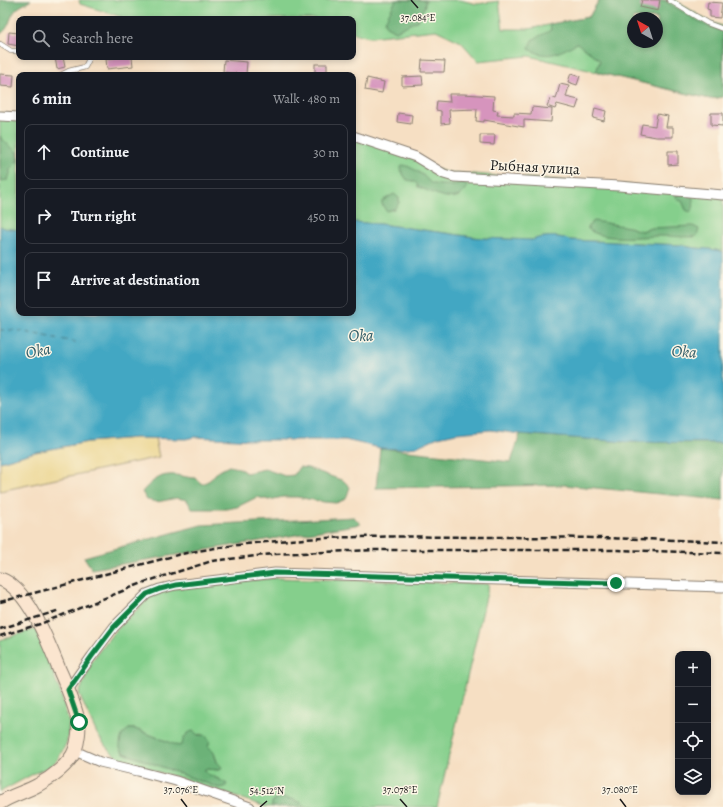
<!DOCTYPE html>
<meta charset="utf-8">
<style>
:root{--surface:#171b24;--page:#242831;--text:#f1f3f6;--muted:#9ea1a6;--line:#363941}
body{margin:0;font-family:Alegreya,serif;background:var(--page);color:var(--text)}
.controls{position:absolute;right:12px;bottom:12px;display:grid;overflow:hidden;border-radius:8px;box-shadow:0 2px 6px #0003}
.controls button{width:36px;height:36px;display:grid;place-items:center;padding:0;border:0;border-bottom:1px solid var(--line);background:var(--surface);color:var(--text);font:20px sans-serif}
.compass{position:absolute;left:627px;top:12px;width:36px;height:36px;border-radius:50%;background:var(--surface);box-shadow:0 2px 6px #0003;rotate:321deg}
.stop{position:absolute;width:12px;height:12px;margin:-9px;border:3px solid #0b8043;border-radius:50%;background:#fff}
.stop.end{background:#0b8043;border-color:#fff;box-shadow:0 1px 4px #0008}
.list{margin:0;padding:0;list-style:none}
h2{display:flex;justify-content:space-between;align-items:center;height:52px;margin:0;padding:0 16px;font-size:17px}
h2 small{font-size:13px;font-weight:400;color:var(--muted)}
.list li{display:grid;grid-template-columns:26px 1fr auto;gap:12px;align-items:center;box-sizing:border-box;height:56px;margin:0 8px 8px;padding:0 8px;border:1px solid var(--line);border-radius:8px}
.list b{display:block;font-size:15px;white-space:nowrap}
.list em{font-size:13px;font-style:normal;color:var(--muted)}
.icon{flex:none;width:22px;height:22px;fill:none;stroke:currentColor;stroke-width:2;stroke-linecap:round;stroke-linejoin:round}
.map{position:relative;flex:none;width:723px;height:807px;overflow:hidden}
.search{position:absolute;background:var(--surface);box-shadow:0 2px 6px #0003;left:16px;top:16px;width:340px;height:44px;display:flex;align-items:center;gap:10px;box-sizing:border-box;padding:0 14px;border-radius:8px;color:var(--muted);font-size:15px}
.panel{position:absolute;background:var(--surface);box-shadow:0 2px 6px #0003;left:16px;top:72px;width:340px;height:244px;border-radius:8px}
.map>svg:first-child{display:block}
.green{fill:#85cf8c;stroke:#507654;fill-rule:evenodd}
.forest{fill:#6cb278;stroke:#44674a;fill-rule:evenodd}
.sand{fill:#eeda9e;stroke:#857b5d}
.water{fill:#43a7c3;stroke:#306270}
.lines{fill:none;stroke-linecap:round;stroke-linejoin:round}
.ferry{stroke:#2e5b67;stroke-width:1;stroke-dasharray:5 4;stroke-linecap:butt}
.building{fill:#d694bd}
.lane-casing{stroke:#897e70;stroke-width:6}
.street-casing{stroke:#897e70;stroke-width:11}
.secondary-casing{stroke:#897e70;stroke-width:15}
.lane{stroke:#fff;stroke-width:4.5}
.street{stroke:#fff;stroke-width:9}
.secondary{stroke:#fbe5cf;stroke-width:13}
.rail{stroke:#1c1c1c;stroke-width:2.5;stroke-dasharray:6 3;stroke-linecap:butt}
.route{stroke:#0b8043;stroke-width:5}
.ticks{fill:none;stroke:#1c1c1c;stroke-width:1.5}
.labels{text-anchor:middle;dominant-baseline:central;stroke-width:3;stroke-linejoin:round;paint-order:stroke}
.street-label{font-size:15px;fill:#1c1c1c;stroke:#fcf5e5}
.water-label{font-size:16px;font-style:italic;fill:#2e5b67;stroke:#fcf5e5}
.ticks-label{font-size:10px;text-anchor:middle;fill:#1c1c1c;stroke:#fcf5e5;stroke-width:3;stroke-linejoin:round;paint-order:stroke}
</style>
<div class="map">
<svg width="723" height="807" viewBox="0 0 723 807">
<rect width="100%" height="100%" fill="#fcf5e5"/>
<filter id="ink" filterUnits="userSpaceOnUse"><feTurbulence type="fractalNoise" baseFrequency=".025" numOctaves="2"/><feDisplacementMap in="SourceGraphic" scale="8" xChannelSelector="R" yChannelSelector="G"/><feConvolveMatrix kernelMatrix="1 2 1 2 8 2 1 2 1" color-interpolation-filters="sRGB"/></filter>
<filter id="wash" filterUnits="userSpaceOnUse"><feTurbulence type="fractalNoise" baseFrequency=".012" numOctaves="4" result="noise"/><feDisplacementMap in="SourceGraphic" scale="16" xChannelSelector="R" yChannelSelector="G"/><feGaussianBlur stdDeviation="0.9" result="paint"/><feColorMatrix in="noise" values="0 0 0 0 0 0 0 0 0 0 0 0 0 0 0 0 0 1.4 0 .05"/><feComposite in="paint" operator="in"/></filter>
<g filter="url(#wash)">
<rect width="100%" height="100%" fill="#f6dfc3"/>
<g class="green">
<path d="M79,0H460L477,4L499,1L503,29H528L589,17L599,0H675L708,21L723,26V97L710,99L529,56L478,61L461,42L436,30L369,37L353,33V19H128L80,4ZM633,18H657V42H633Z"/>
<path d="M0,113L19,114V230L3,228L0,226Z"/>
<path d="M353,133L445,172L723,192V252C709,247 695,250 682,245L569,240C559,235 542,236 532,240L481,238L380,224L353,222Z"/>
<path d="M275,578L489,584L437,807H306L305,805L266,807L177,777L136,766L120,760L107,748L97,734L79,694L93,659L115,631L149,598L162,591L176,588ZM129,729H135L179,746L195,733L198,735L202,734L208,746L214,753L220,770L205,769V772L210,776L219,779V788L124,753L122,751Z"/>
<path d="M36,629L61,694L69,723L67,742L58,759L51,766L35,773L0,792V640Z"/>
</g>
<g class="forest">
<path d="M0,0H31C26,4 20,5 15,11C9,18 10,29 0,34Z"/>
<path d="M396,0H425V5L418,20L396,31L386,26L385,21Z"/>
<path d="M599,0H663L705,25L723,31V97L710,99L596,72L600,60L577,43C558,53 549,60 529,49L532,40L551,30L550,24L589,17ZM633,18H657V42H633Z"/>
<path d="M0,136L6,143L17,152L18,157L17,162L10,169V174L8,180L0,181Z"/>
<path d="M404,165C411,167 417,171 424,176C427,179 429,183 434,184C440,186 447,184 453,186L463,182L465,184L467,187C458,208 433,192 418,187C417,181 413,181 407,180L401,171V167Z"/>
<path d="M394,194L399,198V203L394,209L386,211L382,204V201Z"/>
<path d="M677,194L692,195C693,202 696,207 690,212L686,210L682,201L678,200L676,197Z"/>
<path d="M594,221L629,227L641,231L651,228L693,226L699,229L697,236L694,237C681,237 668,236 656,236C637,237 603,241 588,229V226Z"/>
<path d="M520,434L626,442L723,443V500L564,485L376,488L380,448L511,462Z"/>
<path d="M229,466L239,468L246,473L265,469L285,476L294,475L299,467L308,468L344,481L350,487L346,499L336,503L324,502L297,497H283L269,500L257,497L237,507L227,509H192L187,500L177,498L157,502L147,500L142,492C149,484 158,475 169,475C178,474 187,478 195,478L202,484L210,480L217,472Z"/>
<path d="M354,517L361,524L92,569L84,557L201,525Z"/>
<path d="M129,729H135L179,746L182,744C183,738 187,732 193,731L198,735H205C209,739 211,741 208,746L214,753L217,762L222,767L220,770L205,769V772C212,777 220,779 227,784L225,787L219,788L124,753L120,748C120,739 121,734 129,729Z"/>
<path d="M278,798C287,797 300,800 306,807H272V802Z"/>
</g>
<path class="sand" d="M135,438H155L159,457L0,491V462L35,452L88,442Z"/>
<path class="water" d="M353,222L380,224L481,238L532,240C542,236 559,235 569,240L682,245C695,250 709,247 723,252V443L626,442L520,434L491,430L456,433L438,437L416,447L399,449L380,448L345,440H255L194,437L186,439L135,438L88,442L35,452L0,462V226L3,228L19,230V313H353Z"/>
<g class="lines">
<path class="ferry" d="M0,330H15L80,343"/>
</g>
<g id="blocks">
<g class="building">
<path d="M642,0H660L658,11L640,7Z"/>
<path d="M708,2L722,3L720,18L710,17V10L707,9Z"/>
<path d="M9,32L19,33V46L8,44Z"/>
<path d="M55,57H63L65,67L57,69Z"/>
<path d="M120,57H132L133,66L107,69L106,59Z"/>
<path d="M224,60L247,62L246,74L223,72Z"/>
<path d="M422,60L445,61L444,72H421Z"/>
<rect x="315" y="64" width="12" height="9"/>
<path d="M571,73L580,76L577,85L568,82Z"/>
<path d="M0,74L14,75L13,87L0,86Z"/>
<path d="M422,76L423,85L402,86V77Z"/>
<path d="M367,78L384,82L382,93L365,90Z"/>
<path d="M560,84L569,86L566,97L579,100L576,109L557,104L555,109L547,106L551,97L556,99Z"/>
<path d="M449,94H463L494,96L493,110L498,111L497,115L514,116V113L531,114L532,107L552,109L551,122L524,120V127L484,120V122L476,121L477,109L449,110L450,123L441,124V111L436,110L437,101L450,102Z"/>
<path d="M595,108L606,111L604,121L593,118Z"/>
<path d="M398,113L412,115L411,124L397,122Z"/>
<path d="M711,113H723V126L711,125Z"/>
<path d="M657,114L668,116L666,127H673V137H656L640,134L642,124L655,126Z"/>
<path d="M480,135H495L494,145L480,144Z"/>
<path d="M668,151H678V164L668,165Z"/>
</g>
</g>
</g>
<g filter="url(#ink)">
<use href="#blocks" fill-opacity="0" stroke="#897e70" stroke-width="1"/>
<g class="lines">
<g class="lane-casing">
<g id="lane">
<path d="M669,0L707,23L723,29"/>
<path d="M0,44L11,51H19"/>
<path d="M61,75L69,71L85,67L88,61V57"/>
</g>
</g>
<g class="street-casing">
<g id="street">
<path d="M0,116L19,117"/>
<path d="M353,136L416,157L444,174L454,177L619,186L723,195"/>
<path d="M68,690L92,656L114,627L147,594L160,589L176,585L275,573L723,587"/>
<path d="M75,751L100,762L138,771L176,781L250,807"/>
</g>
</g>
<g class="secondary-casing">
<path id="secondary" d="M0,579C28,588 49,644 59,669C66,685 74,702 78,720C80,728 78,742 75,750C70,764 51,778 38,785C26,792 11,795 0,803"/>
</g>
<use href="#lane" class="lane"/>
<use href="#street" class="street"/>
<use href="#secondary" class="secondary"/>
<g class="rail">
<path d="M0,602L181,554C277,535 374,536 471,537C555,537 639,538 723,542"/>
<path d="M0,629L60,610"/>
<path d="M0,636L40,624L145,582L212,561L273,554L375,550H612L723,553"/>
</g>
</g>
</g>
<g class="lines" filter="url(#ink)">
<path class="route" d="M79,722L68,690L92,656L114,627L147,594L160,589L176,585L275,573L616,583"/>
</g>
<path class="ticks" d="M411,0L418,8M181,799L187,807M400,799L407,807M620,799L626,807M260,807L267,801"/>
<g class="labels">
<g class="street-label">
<text transform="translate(535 167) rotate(3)">Рыбная улица</text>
</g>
<g class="water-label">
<text x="361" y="336">Oka</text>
<text transform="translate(38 351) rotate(-11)">Oka</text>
<text transform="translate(684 352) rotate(4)">Oka</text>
</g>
</g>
<g class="ticks-label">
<text x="418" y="21">37.084°E</text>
<text x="181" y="793">37.076°E</text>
<text x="400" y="793">37.078°E</text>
<text x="620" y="793">37.080°E</text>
<text x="267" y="794">54.512°N</text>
</g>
</svg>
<div class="controls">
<button>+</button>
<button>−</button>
<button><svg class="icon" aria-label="locate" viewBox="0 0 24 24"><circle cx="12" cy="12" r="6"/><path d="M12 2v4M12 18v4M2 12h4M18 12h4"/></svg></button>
<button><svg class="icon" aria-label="layers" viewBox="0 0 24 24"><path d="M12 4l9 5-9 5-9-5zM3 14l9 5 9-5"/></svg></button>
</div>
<svg class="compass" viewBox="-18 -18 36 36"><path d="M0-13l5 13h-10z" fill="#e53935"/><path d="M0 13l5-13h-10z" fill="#9ea1a6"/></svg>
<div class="stop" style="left:79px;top:722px"></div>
<div class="stop end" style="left:616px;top:583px"></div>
<div class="search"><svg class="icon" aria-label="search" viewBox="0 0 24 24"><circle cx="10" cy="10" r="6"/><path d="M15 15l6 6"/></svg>Search here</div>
<section class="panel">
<h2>6 min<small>Walk · 480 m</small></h2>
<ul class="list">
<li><svg class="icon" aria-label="ahead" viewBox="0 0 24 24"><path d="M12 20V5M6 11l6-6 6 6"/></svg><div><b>Continue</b></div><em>30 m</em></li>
<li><svg class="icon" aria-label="right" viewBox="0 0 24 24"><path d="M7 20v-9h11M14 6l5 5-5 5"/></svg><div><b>Turn right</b></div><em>450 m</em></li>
<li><svg class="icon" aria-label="arrive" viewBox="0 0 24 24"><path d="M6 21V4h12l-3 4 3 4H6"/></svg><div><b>Arrive at destination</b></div></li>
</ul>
</section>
</div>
